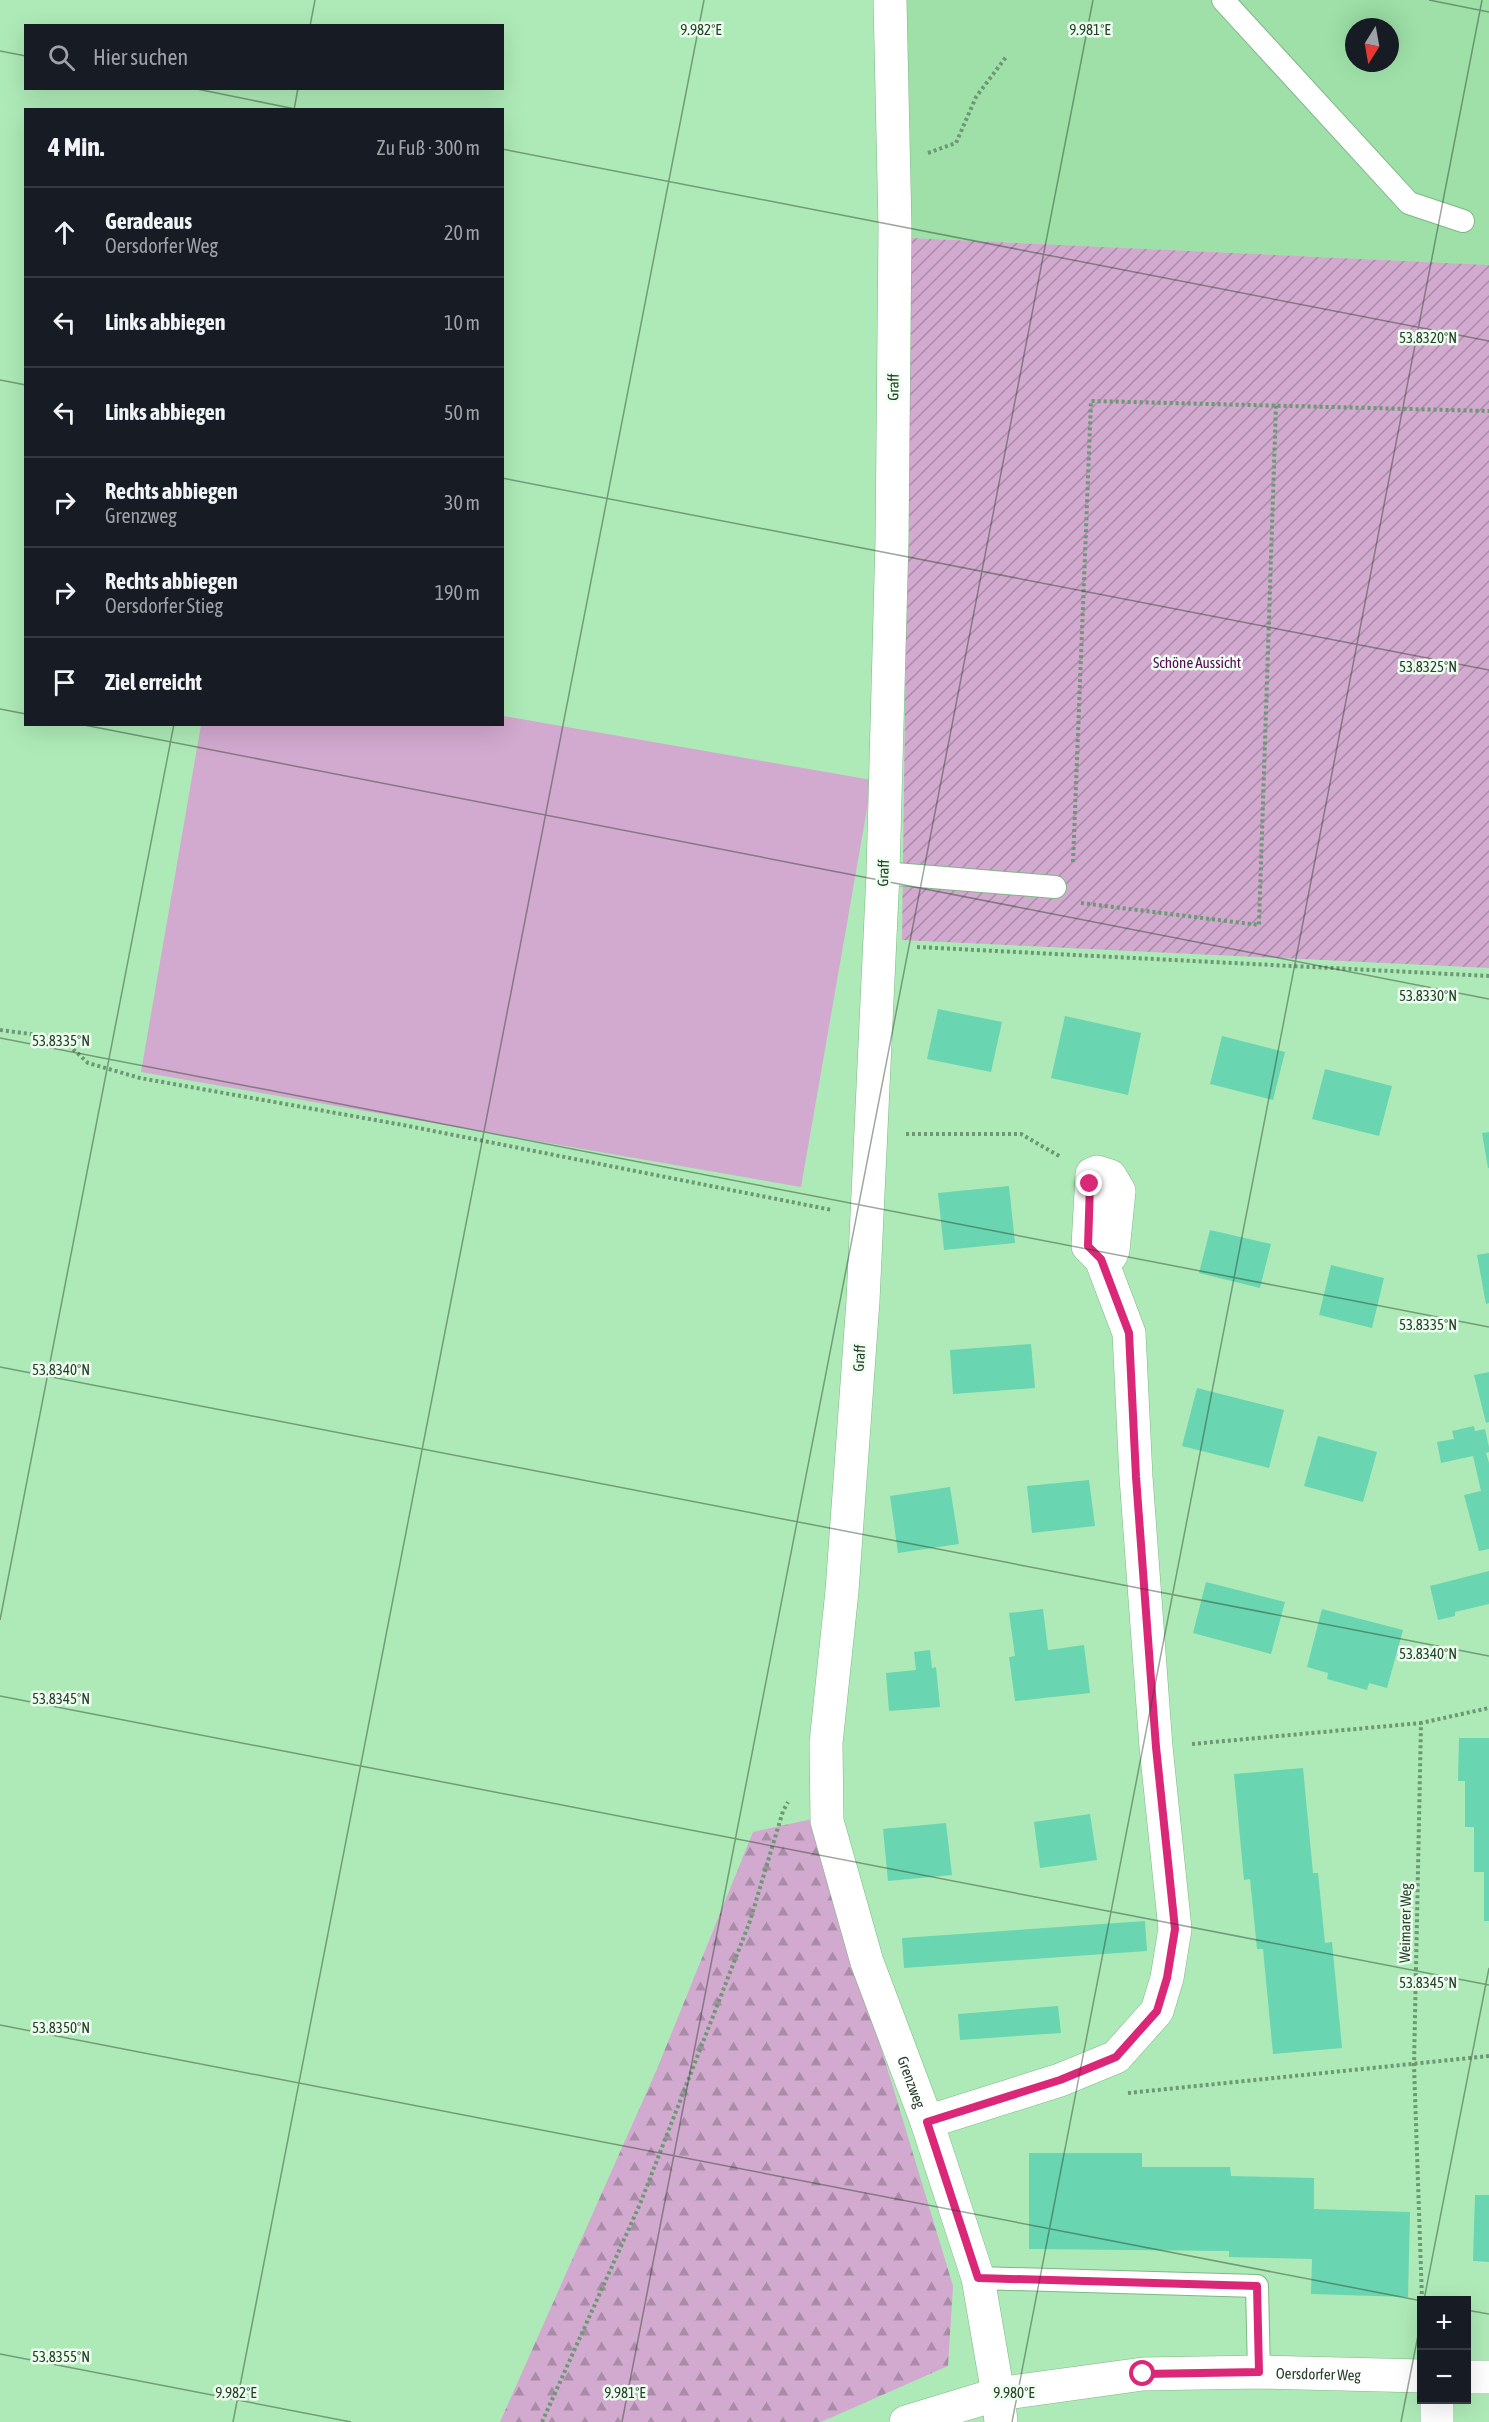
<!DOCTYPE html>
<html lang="de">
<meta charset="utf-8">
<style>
:root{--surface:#171b24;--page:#242831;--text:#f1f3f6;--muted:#9ea1a6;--line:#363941}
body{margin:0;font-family:"Asap Condensed",sans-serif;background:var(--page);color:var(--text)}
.controls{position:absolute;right:18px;bottom:18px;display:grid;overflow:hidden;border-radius:0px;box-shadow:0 6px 24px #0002}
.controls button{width:54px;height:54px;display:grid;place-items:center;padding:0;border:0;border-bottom:2px solid var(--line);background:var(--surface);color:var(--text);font:30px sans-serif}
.compass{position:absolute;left:1345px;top:18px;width:54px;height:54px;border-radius:50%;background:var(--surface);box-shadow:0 6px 24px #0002;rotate:191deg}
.stop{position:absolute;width:18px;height:18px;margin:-14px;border:4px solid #db2777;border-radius:50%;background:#fff}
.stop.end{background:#db2777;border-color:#fff;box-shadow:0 2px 6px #0008}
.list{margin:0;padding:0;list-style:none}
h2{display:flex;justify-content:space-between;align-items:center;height:78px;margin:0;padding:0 24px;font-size:26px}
h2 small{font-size:20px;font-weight:400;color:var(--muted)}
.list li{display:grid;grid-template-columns:39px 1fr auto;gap:18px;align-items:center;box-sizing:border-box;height:90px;padding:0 24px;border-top:2px solid var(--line)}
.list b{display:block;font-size:22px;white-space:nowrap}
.list p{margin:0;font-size:20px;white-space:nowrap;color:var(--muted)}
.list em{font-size:20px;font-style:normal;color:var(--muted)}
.icon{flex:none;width:33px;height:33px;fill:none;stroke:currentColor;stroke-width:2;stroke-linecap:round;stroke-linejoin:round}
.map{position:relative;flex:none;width:1489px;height:2422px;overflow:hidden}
.search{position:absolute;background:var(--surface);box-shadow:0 6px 24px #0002;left:24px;top:24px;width:480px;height:66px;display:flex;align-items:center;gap:15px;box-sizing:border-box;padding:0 21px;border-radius:0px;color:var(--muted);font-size:22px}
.panel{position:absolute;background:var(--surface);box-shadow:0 6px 24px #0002;left:24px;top:108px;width:480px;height:618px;border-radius:0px}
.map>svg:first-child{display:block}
.built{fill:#9ee0a8;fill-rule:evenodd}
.forest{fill:url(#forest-firs)}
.park{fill:#d2a9cf}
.garden{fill:url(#garden-furrows)}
.building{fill:#6ad5b1}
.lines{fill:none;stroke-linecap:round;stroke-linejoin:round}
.service-casing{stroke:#7db786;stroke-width:24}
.minor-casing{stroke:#7db786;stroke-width:34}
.tertiary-casing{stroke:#7db786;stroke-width:34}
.path{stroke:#6d9874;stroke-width:4;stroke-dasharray:3 3;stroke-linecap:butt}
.service{stroke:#fff;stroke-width:22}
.minor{stroke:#fff;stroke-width:33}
.tertiary{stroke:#fff;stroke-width:33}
.route{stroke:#db2777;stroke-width:8}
.ticks{fill:none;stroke:#263e2a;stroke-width:1.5;stroke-opacity:0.45}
.labels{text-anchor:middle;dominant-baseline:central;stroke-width:5;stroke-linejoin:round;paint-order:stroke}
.street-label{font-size:15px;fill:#263e2a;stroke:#edffef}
.park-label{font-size:15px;fill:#5a085a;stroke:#edffef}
.ticks-label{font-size:15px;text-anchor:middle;fill:#263e2a;stroke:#edffef;stroke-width:5;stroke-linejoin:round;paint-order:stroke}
</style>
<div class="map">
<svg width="1489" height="2422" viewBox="0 0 1489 2422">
<defs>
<pattern id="forest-firs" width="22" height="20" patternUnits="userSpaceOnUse" patternTransform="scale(1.5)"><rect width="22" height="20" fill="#d2a9cf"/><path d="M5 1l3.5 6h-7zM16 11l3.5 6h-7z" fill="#aa8ba8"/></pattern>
<pattern id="garden-furrows" width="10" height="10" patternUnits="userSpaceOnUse" patternTransform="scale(1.5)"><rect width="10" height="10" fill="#d2a9cf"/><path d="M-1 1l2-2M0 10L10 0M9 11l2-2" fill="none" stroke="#aa8ba8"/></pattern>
</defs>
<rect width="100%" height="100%" fill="#aeeab7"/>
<path class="built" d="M906,0H1489V265L911,238ZM1354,27H1390V63H1354Z"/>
<path class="forest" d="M812,1819L953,2286L948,2366L821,2422H500L657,2069L753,1832Z"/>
<path class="park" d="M503,716L872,780L801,1187L141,1072L201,725L502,724Z"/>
<path class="garden" d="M911,238L1489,265V968L902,940Z"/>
<g class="building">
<path d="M938,1009L1002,1022L991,1072L927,1059Z"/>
<path d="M1065,1016L1141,1033L1128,1095L1051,1078Z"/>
<path d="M1222,1036L1285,1052L1273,1100L1210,1084Z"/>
<path d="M1325,1069L1392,1086L1379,1136L1312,1119Z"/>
<path d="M1489,1132V1168H1488L1482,1133Z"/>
<path d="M1009,1186L1015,1243L944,1250L938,1193Z"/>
<path d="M1210,1230L1271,1244L1260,1288L1199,1273Z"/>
<path d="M1489,1253V1303L1486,1304L1477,1255Z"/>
<path d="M1331,1265L1384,1278L1372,1328L1319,1315Z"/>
<path d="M1031,1344L1035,1388L953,1394L950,1350Z"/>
<path d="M1489,1372V1422L1486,1423L1474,1375Z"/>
<path d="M1197,1388L1284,1410L1269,1468L1182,1446Z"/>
<path d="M1474,1426L1475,1431L1485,1429L1489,1447V1452L1486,1453L1489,1463V1549L1479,1551L1464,1495L1481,1491L1473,1456L1441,1463L1437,1442L1454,1439L1452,1431Z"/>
<path d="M1318,1436L1377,1452L1363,1502L1304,1486Z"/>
<path d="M1089,1480L1095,1526L1032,1533L1027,1486Z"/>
<path d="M950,1487L959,1544L898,1553L890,1496Z"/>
<path d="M1489,1571V1604L1455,1612V1616L1438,1620L1430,1586Z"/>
<path d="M1206,1582L1285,1602L1271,1654L1193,1633Z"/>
<path d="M1043,1609L1048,1650L1084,1645L1090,1693L1015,1701L1009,1657L1015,1656L1009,1613Z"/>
<path d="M1322,1609L1403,1630L1387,1688L1369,1683L1367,1690L1327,1679L1328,1673L1307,1667Z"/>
<path d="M930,1650L932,1668L936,1667L940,1707L889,1711L886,1673L916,1670L914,1652Z"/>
<path d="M1459,1738H1489V1921H1484V1872H1474V1827H1465V1781H1458Z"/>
<path d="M1303,1768L1313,1873H1318L1325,1943L1332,1942L1342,2048L1273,2054L1263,1949H1257L1250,1879L1244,1880L1234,1774Z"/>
<path d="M1090,1814L1097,1860L1040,1868L1034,1822Z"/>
<path d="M946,1823L952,1875L888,1881L883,1829Z"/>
<path d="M1145,1921L1147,1951L904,1968L902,1938Z"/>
<path d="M1058,2006L1061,2033L960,2040L958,2014Z"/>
<path d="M1029,2153H1142V2167H1230L1231,2176L1314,2178V2209L1410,2212L1408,2297L1311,2294L1312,2259L1229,2257V2251L1029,2249Z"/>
<path d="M1475,2195H1489V2262L1473,2261Z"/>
</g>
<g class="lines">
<g class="service-casing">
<g id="service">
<path d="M1223,0L1409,203L1463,221"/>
<path d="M883,873L1055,887"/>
<path d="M978,2278L1257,2286L1259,2372"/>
</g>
</g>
<g class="minor-casing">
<g id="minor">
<path id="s1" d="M890,0L895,228L892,540L883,873L863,1301L842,1591L826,1743L827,1821L867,1962L927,2122L978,2278L998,2394L906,2422"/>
<path d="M927,2122L1060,2080L1116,2057L1157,2011L1167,1978L1175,1929L1156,1747L1136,1477L1129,1333L1101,1259L1088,1246L1092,1174L1097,1172L1110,1176L1119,1191L1113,1250L1111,1255L1101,1259"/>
<path d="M1437,2400V2422"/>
</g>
</g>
<g class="tertiary-casing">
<g id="tertiary">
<path d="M1466,2377H1489"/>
<path id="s2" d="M1001,2422L998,2394L1143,2374L1259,2372L1422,2376"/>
</g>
</g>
<g class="path">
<path d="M928,153L956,143L976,97L1006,57"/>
<path d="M1073,862L1091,401L1489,411"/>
<path d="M1081,903L1259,925L1276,405"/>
<path d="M917,947L1489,976"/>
<path d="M0,1030L61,1038L88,1063L140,1078L403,1125L832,1210"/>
<path d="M906,1134H1021L1061,1157"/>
<path d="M1192,1744L1421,1723"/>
<path d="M1128,2093L1489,2056"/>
<path d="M1422,2300L1414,2065L1421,1723L1489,1708"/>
<path d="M542,2422L640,2204L750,1921L783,1811L788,1802"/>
</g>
<use href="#service" class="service"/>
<use href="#minor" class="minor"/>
<use href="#tertiary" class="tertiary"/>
</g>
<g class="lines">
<path class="route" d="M1090,1184L1088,1246L1101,1259L1129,1333L1136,1477L1156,1747L1175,1929L1167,1978L1157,2011L1116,2057L1060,2080L927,2122L978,2278L1257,2286L1259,2372L1143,2374"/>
</g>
<path class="ticks" d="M1429,0L1489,12M310,26L315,0M0,51L26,56M192,88L300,110M294,110L298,88M502,149L1489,341M0,380L26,385M502,478L1489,670M0,709L26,714M79,724L1489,999M0,1038L1489,1327M0,1367L1489,1656M0,1620L174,724M0,1696L1489,1985M0,2025L1422,2301M1424,2300L1489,1968M1466,2310L1489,2314M0,2354L351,2422M233,2422L704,0M622,2422L1093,0M1012,2422L1482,0M1401,2422L1422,2315"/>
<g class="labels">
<g class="street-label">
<text transform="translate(893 387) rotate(-89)">Graff</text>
<text transform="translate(883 873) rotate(-88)">Graff</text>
<text transform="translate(859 1358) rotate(-86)">Graff</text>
<text transform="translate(1405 1923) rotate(-89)">Weimarer Weg</text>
<text stroke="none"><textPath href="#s1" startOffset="2098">Grenzweg</textPath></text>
<text stroke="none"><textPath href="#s2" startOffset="350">Oersdorfer Weg</textPath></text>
</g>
<g class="park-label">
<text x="1197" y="662">Schöne Aussicht</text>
</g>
</g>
<g class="ticks-label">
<text x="701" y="35">9.982°E</text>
<text x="1090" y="35">9.981°E</text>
<text x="1428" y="343">53.8320°N</text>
<text x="1428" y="672">53.8325°N</text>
<text x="1428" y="1001">53.8330°N</text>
<text x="61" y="1046">53.8335°N</text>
<text x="1428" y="1330">53.8335°N</text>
<text x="61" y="1375">53.8340°N</text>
<text x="1428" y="1659">53.8340°N</text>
<text x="61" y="1704">53.8345°N</text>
<text x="1428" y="1988">53.8345°N</text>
<text x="61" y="2033">53.8350°N</text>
<text x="61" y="2362">53.8355°N</text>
<text x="236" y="2398">9.982°E</text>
<text x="625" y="2398">9.981°E</text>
<text x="1014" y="2398">9.980°E</text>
</g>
</svg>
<div class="controls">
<button>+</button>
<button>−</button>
</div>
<svg class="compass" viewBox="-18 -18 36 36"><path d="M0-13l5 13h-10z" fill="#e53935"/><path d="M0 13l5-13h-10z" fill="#9ea1a6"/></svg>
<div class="stop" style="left:1143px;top:2374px"></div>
<div class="stop end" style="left:1090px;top:1184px"></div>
<div class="search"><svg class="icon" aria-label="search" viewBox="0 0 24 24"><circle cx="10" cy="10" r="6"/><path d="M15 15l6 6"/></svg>Hier suchen</div>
<section class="panel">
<h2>4 Min.<small>Zu Fuß · 300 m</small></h2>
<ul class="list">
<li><svg class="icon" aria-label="ahead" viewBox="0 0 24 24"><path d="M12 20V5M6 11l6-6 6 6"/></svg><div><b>Geradeaus</b><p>Oersdorfer Weg</p></div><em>20 m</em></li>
<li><svg class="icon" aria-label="left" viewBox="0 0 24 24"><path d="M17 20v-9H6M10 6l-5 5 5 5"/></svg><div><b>Links abbiegen</b></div><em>10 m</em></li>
<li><svg class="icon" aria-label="left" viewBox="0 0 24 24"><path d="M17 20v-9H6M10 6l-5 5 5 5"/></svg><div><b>Links abbiegen</b></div><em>50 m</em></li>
<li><svg class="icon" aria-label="right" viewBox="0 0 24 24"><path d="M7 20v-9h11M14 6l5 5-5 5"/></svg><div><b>Rechts abbiegen</b><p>Grenzweg</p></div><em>30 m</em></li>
<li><svg class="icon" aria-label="right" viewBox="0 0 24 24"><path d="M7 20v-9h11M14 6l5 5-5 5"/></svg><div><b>Rechts abbiegen</b><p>Oersdorfer Stieg</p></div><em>190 m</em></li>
<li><svg class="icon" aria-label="arrive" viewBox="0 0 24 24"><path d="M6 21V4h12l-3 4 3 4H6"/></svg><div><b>Ziel erreicht</b></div></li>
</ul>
</section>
</div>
